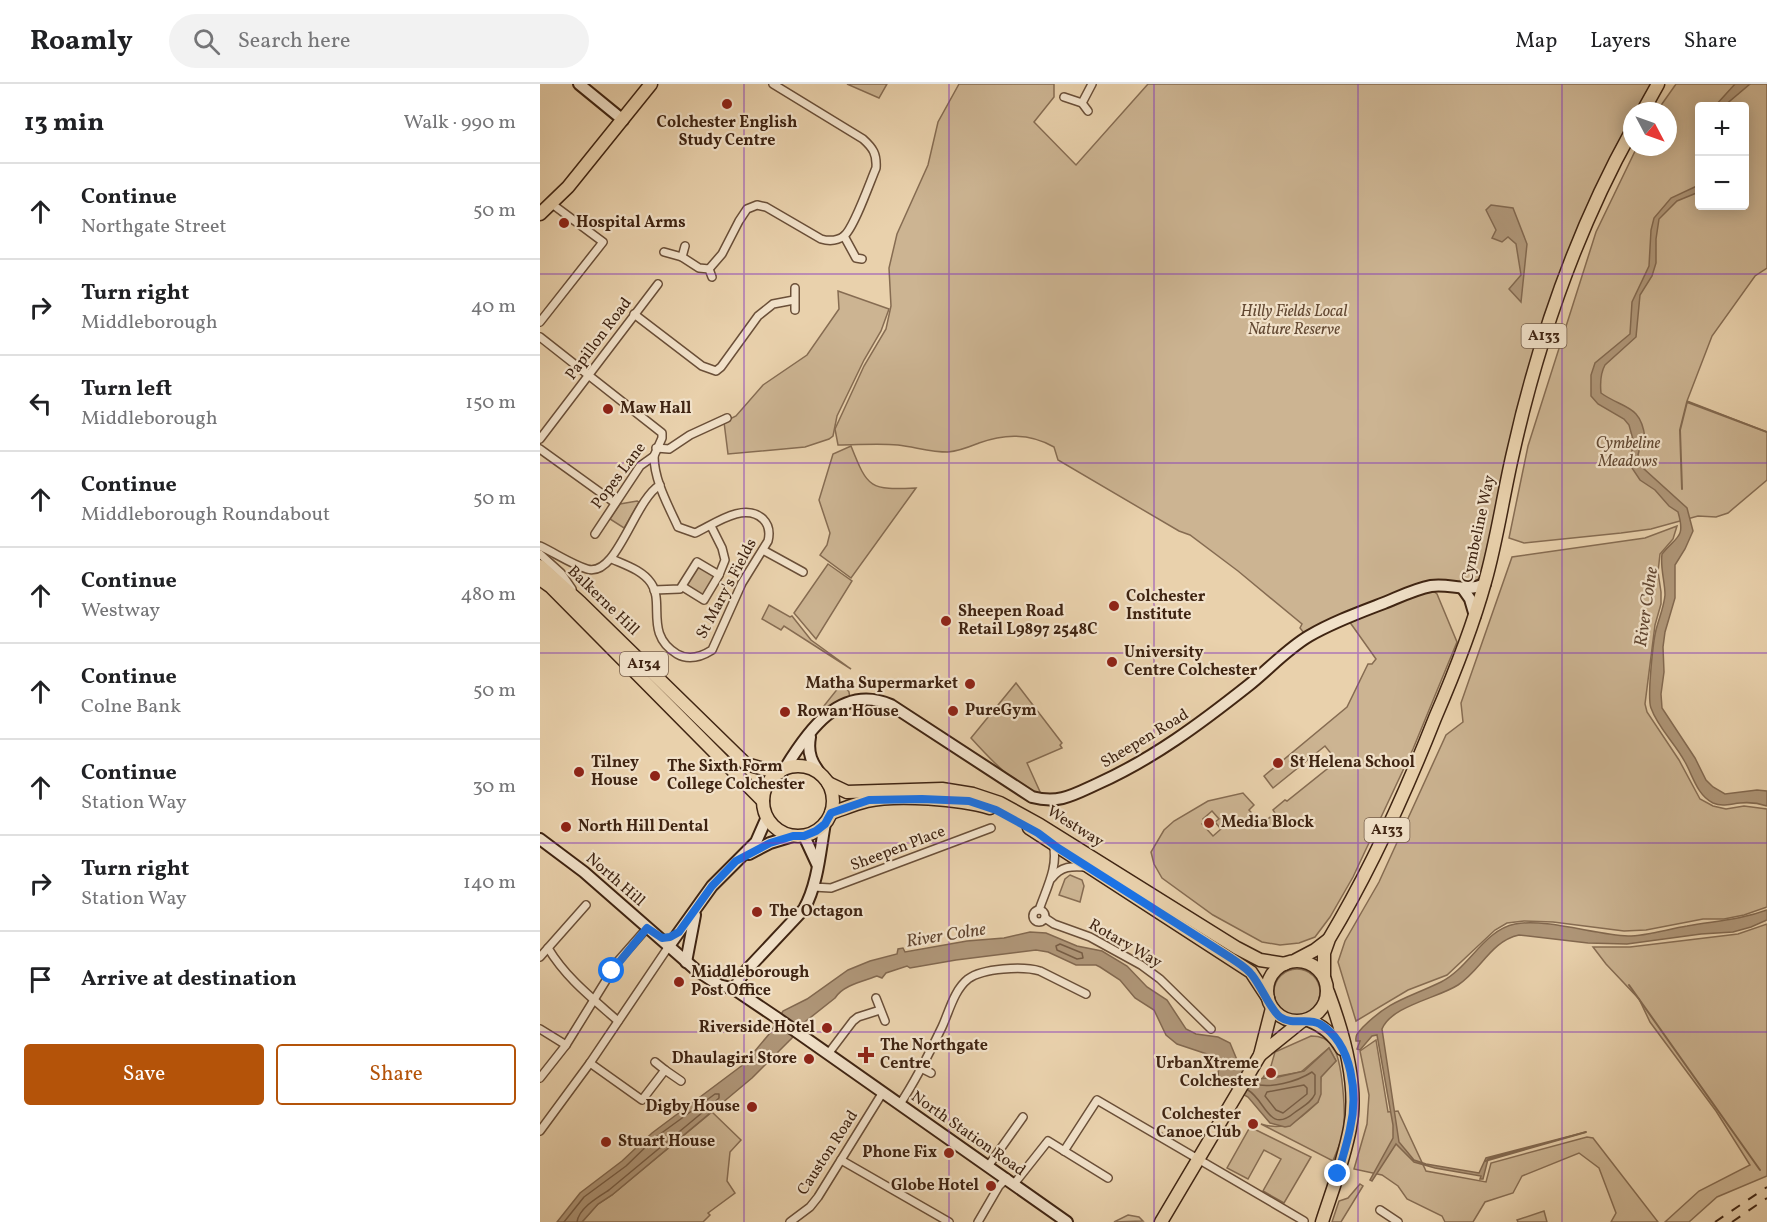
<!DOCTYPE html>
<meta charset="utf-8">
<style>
:root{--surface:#fff;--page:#f2f2f2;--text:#202124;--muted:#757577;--line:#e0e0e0;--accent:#b45309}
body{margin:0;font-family:Vollkorn,serif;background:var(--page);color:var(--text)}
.controls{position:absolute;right:18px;top:18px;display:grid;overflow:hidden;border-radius:6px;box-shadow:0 3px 15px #0003}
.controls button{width:54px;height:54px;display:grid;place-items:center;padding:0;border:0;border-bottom:2px solid var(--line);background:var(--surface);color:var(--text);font:30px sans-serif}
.compass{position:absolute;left:1083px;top:18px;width:54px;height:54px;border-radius:50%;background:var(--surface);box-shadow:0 3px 15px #0003;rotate:131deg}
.stop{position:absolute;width:18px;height:18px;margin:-14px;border:4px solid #1a73e8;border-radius:50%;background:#fff}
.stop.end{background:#1a73e8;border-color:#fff;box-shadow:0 2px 6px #0008}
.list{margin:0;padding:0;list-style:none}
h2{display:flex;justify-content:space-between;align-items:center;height:78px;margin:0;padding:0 24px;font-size:26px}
h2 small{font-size:20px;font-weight:400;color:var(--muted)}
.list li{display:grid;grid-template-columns:39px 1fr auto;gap:18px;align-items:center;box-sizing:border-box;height:96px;padding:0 24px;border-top:2px solid var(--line)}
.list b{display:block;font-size:22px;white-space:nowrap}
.list p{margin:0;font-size:20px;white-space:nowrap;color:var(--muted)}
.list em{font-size:20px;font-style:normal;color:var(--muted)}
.actions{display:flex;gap:12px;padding:18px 24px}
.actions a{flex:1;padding:14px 0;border:2px solid var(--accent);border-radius:6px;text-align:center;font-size:21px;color:var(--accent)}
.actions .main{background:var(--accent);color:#fff}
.icon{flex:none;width:33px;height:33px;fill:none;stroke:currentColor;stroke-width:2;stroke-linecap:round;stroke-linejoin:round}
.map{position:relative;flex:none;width:1227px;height:1138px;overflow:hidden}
header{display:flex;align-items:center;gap:36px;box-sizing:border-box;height:84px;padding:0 30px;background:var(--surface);border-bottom:2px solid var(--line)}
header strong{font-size:28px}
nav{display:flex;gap:33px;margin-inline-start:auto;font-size:21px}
.search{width:420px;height:54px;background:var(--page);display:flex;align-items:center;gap:15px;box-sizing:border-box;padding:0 21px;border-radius:33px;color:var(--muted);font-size:22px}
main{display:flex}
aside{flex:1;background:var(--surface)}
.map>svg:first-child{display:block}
.green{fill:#ccb492;stroke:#866c52;stroke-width:1.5;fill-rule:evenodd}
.water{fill:#af9678;stroke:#82684f;stroke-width:1.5}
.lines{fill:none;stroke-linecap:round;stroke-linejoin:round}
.shore{stroke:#775d45;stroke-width:1.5}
.stream{stroke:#82684f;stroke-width:2}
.street-casing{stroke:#6a4f38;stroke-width:10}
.secondary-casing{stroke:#3f2412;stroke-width:14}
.primary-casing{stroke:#3f2412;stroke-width:15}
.street{stroke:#f1e1c9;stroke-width:7}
.secondary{stroke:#f1e1c9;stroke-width:10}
.primary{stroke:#e9d1ac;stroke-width:12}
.rail{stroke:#3f2412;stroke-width:2;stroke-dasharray:10 10;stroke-linecap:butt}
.route{stroke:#1a73e8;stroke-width:8}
.grid{fill:none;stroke:#7b2cbf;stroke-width:1.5;stroke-opacity:0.55}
.poi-dot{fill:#8f2418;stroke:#f1e1c9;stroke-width:2}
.labels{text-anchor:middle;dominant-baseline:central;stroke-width:4.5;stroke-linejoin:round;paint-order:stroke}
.shield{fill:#f1e1c9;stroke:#745d49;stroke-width:1.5}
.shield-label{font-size:15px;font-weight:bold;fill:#3f2412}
.poi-label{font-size:16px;font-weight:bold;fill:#3f2412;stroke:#f1e1c9;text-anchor:start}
.park-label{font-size:16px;font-style:italic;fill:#624832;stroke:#f1e1c9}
.street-label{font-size:16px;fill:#3f2412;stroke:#f1e1c9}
.water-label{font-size:18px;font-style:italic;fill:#614631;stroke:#f1e1c9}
</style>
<header>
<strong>Roamly</strong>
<div class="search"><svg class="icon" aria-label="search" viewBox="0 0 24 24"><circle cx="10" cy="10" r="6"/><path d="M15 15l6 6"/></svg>Search here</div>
<nav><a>Map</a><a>Layers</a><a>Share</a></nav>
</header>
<main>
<aside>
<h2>13 min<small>Walk · 990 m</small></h2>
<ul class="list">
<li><svg class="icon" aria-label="ahead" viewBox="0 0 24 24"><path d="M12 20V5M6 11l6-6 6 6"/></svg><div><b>Continue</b><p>Northgate Street</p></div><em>50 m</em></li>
<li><svg class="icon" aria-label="right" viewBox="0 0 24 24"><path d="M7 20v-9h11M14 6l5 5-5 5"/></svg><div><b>Turn right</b><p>Middleborough</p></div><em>40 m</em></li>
<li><svg class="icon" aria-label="left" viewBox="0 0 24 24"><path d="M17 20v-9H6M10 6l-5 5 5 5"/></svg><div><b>Turn left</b><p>Middleborough</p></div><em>150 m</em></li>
<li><svg class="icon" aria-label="ahead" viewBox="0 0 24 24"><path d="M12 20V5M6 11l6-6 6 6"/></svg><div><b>Continue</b><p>Middleborough Roundabout</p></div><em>50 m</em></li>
<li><svg class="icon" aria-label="ahead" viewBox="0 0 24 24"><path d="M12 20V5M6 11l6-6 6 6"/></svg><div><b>Continue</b><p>Westway</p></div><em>480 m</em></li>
<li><svg class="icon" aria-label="ahead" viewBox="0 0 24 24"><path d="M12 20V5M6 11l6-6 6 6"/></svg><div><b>Continue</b><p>Colne Bank</p></div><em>50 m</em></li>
<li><svg class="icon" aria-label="ahead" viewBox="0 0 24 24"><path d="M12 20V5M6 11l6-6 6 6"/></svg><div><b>Continue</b><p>Station Way</p></div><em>30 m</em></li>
<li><svg class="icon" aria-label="right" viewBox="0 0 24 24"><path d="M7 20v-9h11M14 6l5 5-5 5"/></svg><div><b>Turn right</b><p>Station Way</p></div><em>140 m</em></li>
<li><svg class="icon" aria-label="arrive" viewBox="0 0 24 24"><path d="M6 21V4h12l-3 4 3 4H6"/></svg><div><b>Arrive at destination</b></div></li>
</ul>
<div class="actions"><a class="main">Save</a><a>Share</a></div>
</aside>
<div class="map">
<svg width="1227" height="1138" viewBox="0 0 1227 1138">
<rect width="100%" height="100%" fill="#e9d1ac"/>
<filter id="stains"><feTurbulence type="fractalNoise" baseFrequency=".00333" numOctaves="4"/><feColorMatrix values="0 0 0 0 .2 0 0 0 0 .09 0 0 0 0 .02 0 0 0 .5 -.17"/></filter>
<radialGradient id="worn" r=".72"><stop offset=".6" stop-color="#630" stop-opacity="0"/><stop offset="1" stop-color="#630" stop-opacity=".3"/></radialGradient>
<g class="green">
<path d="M307,0H347L339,14Z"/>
<path d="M419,0H514V13L494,38L536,81L608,0H1114L1098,27H1092V39L1034,160L944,489L933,500L842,515L764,549L760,544L762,540L698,487L650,451L639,447L518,376L514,363C490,349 466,349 439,359C429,363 420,367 408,368C391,368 375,363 358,361C338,359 318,361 298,361L295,345L324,282L346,245L351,222L349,184L357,150L388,81L398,38Z"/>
<path d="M1136,0H1227V184L1215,192L1172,252L1147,317L1227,348V396L1188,429L1176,433L1158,432L1111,445L1081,449L984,459L969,454L988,362L1056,148L1097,63H1128V27H1117ZM1160,22H1204V122H1160Z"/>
<path d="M298,207L349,225L341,247L324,276L297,332L293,352L289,355L265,363L188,370L184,338L196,332L223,301L267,271L299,225Z"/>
<path d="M311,362C328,405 330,406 376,404L311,494L280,471L287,461L290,449L279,416L293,370Z"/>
<path d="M97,417L99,418L84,444L70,435L80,420Z"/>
<path d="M1137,442L1133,455L1120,470L1118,488L1121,508V520L1115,541L1105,620L1107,628L1139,676L1160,715L1173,722L1186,725L1204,722L1227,725V823L1204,831L1184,835H1163L1106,846L1084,847L1013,838L984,837L967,839L955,846L907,891L868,906L816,937L798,878L805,857L839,798L906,651L923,638L921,619L972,473L1105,454Z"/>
<path d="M288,480L312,497L276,555L254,529Z"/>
<path d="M157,481L177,492L164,513L145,502Z"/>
<path d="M892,506L897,510L917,558L873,665L813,793L790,833L775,853L759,859L740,861L722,858L673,831L622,794L614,780L611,768L624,746L634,737L668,717L703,709L714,721L709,726L722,740L735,729L733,726L745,716L747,717L797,677L785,662L733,704L724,692L807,623L828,580H832L836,575L809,537ZM672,727L679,735L675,738L681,745L673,752L662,740L665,738L663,735Z"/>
<path d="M229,521L250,533L252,532L271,556L311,585L244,542L241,546L222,535Z"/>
<path d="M303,598L309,608L310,615L282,630L279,628Z"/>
<path d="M476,599L522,659L520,661L522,664L487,679L501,710C473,700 451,676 431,654Z"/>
<path d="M530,791L542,796L544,802L540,818L519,811L525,795Z"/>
<path d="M1227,840V1092L1177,1113L1149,1138H1125L1159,1107L1210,1081L1176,1027L1110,938L1099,915L1066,880L1053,863H1090L1198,850Z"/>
<circle cx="757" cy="908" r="23"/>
<path d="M771,952C779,952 787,954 792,961C803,975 806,1032 803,1050C801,1059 796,1068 793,1077L721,1040C747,1048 759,1036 778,1018L781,993L796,977L789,964L761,988L722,995L731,982L735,968Z"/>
<path d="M836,956L848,1028L858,1027L886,1087L946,1098L951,1079L1047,1053L1053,1054L1118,1138H1071L1076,1129L1059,1084L1039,1069L982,1092L973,1109L945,1118L933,1138H905L902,1132L867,1115L858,1102L842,1091L814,1085L827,1040L829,1011L820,967Z"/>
<path d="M172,1028L201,1056L190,1068L187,1097L195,1109L168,1129L170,1131L163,1138H42L58,1120L72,1111Z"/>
<path d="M710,1043L771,1073L744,1119L723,1107L741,1075L724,1066L708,1095L687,1084Z"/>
<path d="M820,1100L823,1102L801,1138H792L799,1117L808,1114Z"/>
<path d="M1004,1127L1007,1138H978L977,1136Z"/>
<path d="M588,1131L599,1133L603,1137L574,1138Z"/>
</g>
<g class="water">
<path d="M1195,0H1210L1184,22H1175Z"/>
<path d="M1159,101V108L1137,117L1119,135L1116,155V179L1112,192L1100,211L1096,253L1065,281C1060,290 1060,299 1061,309C1083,325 1101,320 1105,354L1101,359L1098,371L1103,384L1147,424L1153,447L1145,465L1135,481V514L1125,548L1123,563L1124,588L1121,610L1122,624L1155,674L1166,696L1173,703L1185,710L1217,706L1227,707V722C1218,719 1209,718 1200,719C1190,720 1182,723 1173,719C1157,711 1153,692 1145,678C1135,659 1118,644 1111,624C1107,614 1113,558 1116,546C1119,534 1124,523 1125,511C1125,497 1120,484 1122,470C1136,452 1146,455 1138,428L1129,422L1115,406L1100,396L1092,384L1090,374L1094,359L1089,341L1084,335L1058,320L1051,312V291L1055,279L1090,250L1092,218L1109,182L1111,146L1114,134L1131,114Z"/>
<path d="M951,121L973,124L987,160L981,218L969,205L981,191L976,160L968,153L962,158L952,154L956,146L946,126Z"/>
<path d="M1227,826V836L1211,843L1193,848L1161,850L1087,860L1048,859L979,851C951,857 941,886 918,901C898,914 851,922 842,945L859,1058L874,1076L886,1080L939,1089L946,1074L1046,1048L948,1075L943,1095H940L941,1092L895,1084L874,1078L856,1060L832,1097L830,1096L853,1054V1041L837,951L832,952L820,966L817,965L820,957H816C815,950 819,948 823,943C850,916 868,914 901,898C929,884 944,846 975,840C1006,834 1056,851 1088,852C1107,852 1128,845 1147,842C1174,837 1200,836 1227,826Z"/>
<path d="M490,848L506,849L537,862L562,867L587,882L607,903L627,916L646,945L656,950L678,953L690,959L697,976V983L718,995L738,993L764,987L789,964L796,977L781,993V1010L778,1018L750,1042L745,1043L730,1039L708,1013L678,996L679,974L637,960L626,951L614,926L595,914L580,896L560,883L556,881H536L508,868L496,866L416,876L370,884L367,882L346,889L342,894L337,892C324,897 303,901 295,914L261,941L252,954L212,994L72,1111L58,1120L42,1138H17L40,1109L82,1077L112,1049L204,980L230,949L243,927L267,915L308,886L330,877L357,870L358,865L363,864L365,868L427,857L464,854Z"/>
</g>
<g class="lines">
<g class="shore">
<path d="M520,860L542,869L543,874L537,875L517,866L516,862Z"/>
<path d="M764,1001L767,1004V1010L743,1029L736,1026L725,1012L727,1008Z"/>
<path d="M708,1006C726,1017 729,1050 754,1029C762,1023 771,1019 775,1010V991L772,988C758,997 729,1006 712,999"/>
<path d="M24,1138L44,1113L86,1082L116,1053L175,1010H179V1014L169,1023L69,1106C58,1113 39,1124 37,1138"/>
</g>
<g class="stream">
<path d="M1142,405L1140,346L1147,318L1227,348"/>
<path d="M1089,901L1220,1086"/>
<path d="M945,1077L1046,1048"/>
</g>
<g class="street-casing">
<g id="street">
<path d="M524,13L542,19L548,27"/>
<path d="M542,19L552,0"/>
<path d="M304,152L316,174L322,175"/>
<path d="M124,168L142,173L159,184L169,185L182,170L199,137L207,125L217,121L226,123L281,155C288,157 297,157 304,152C314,144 330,98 336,84C337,70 333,64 323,55L233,0"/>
<path d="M142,173L145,162"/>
<path d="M169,185L172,193"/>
<path d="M255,226V204"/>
<path d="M94,230L162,282L176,287L181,283L218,232L233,220L254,216"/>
<path d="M0,238L63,158L12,120"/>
<path d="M0,253L122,349V354L114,372L100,382L55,450"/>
<path d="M0,355L118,200"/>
<path d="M116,364L129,365L150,351L187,334"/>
<path d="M0,365L75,419"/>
<path d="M0,462C15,469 31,480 47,485C77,494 94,416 120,401"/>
<path d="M223,466L263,488"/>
<path d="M0,470L21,489L32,505"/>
<path d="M72,475C85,481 102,486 111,499C125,519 104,550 137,570C149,577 161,573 172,566L202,499L228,457C230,449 229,441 223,435C204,417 173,441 155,449L138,443C128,421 114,396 114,372"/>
<path d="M143,503L164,516L179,491"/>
<path d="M114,506L140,505L157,478L179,491L185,476L182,464L171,442"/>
<path d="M512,794C521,782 532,782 545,783"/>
<path d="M273,803L291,804L451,744"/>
<circle cx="499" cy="832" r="6"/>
<path d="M499,826C506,805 519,782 513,760"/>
<path d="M505,834L514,840L550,853L601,881L620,895L671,945"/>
<path d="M8,864C26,894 52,914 78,937"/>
<path d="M0,873L46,821"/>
<path d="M336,914L345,937"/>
<path d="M0,945L26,961"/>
<path d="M288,970L313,937L318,933L340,926"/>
<path d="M115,978L125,986"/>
<path d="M50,979L102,1016L125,986L141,997"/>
<path d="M381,984L391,989"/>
<path d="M0,994L26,961L78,877L107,844"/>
<path d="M360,1020C376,996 389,970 402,943C409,928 414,906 428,895C443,884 483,882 500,887L546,910"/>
<path d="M0,1047L50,979L129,862"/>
<path d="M524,1067L557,1016L764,1137"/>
<path d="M301,1076L409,1138"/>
<path d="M449,1081L483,1033"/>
<path d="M474,1100L508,1057L568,1094"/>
<path d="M840,1126L858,1138"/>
<path d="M250,1138L270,1123L278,1113L343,1008"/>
<path d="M438,1138L459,1102L467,1094"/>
</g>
</g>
<g class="secondary-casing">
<g id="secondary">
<path d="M39,0L83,36"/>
<path d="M923,505L930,515L935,532"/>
<path d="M270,653C267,670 272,679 282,692"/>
<path d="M244,686C267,648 300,599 351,621L492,713C519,720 533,711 557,700C613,675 661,639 709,601C729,585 747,565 769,552C793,538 818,529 844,519C859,513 875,505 891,502C911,499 925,509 945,500"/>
<path d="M264,752L277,780"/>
<path d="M0,755L44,788L156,886L179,901L194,905L237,934L527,1138"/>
<path d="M209,770L230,759L253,752"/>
<path d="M129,862L172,802L216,758L227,733"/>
<path d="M146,878L155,831"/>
<path d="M194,905L203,890L264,825C278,800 280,767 285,739"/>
</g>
</g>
<g class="primary-casing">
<g id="primary">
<path d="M1103,27L1118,0"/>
<path d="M0,130L28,103L111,0"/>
<path d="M0,482L41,519L206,680L239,689"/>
<path d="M0,495L11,503L223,717"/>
<circle cx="258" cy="717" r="35"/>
<path d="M288,699L307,708L402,705L433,710L460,719L500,741L697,864L720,876L745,880"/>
<path d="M291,729C303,725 315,720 327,717C357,710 420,715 450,724"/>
<path d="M489,744L711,888L728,914"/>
<path d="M756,876L775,866L788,856"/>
<circle cx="757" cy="907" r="30"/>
<path d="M784,893V869L789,855C831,785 865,710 895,634C914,590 932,545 945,498C957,456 963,412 973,369C998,257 1036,147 1092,46"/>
<path d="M768,936C784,942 794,951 802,965"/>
<path d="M720,971L762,937"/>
<path d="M621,1138L720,971L732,924"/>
<path d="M782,1138C792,1107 804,1076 810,1044C819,1001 803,948 788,908"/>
</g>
</g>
<use href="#street" class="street"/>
<use href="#secondary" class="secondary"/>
<use href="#primary" class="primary"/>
<g class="rail">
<path d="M1175,1138L1227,1103"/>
<path d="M1192,1138L1227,1114"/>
</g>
</g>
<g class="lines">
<path class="route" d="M72,887L107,844L122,854L130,853L139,848L172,802L196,777L230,759L253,752H264L276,747L285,740L291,729L329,716L382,715L429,717L456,726L498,749L518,764L691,874C698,879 707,884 712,891C721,902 730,925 740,933C753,942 767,933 780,940C813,960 818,1011 810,1045C807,1060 802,1075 798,1090"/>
</g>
<path class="grid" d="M204,0V1138M409,0V1138M614,0V1138M818,0V1138M1022,0V1138M0,190H1227M0,379H1227M0,569H1227M0,759H1227M0,948H1227"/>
<g class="poi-dot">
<circle cx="187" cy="20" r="6"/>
<circle cx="24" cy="139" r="6"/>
<circle cx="68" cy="325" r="6"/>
<circle cx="574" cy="522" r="6"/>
<circle cx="406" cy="537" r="6"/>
<circle cx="572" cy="578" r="6"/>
<circle cx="430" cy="600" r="6"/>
<circle cx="413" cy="627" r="6"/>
<circle cx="245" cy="628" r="6"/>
<circle cx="738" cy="679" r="6"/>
<circle cx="39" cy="688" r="6"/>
<circle cx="115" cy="692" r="6"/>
<circle cx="669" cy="739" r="6"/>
<circle cx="26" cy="743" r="6"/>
<circle cx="217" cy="828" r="6"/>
<circle cx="139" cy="898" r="6"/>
<circle cx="287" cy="944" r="6"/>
<path d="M323 962h6v6h6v6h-6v6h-6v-6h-6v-6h6z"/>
<circle cx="269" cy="975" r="6"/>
<circle cx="731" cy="989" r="6"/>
<circle cx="212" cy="1023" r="6"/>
<circle cx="713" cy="1040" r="6"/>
<circle cx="66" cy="1058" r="6"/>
<circle cx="409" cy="1069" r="6"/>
<circle cx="451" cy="1102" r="6"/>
</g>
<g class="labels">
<g class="shield">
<rect x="981.5" y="240" width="45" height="24" rx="4.5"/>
<rect x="80" y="568" width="48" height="24" rx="4.5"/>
<rect x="824.5" y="734" width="45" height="24" rx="4.5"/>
</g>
<g class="shield-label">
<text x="1004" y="252">A133</text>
<text x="104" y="580">A134</text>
<text x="847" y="746">A133</text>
</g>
<g class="poi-label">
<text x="187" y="39" text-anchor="middle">Colchester English<tspan x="187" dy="18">Study Centre</tspan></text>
<text x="36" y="139">Hospital Arms</text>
<text x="80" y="325">Maw Hall</text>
<text x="586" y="513">Colchester<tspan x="586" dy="18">Institute</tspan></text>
<text x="418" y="528">Sheepen Road<tspan x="418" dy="18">Retail L9897 2548C</tspan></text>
<text x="584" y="569">University<tspan x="584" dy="18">Centre Colchester</tspan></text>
<text x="418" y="600" text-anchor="end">Matha Supermarket</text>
<text x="425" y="627">PureGym</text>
<text x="257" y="628">Rowan House</text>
<text x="51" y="679">Tilney<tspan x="51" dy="18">House</tspan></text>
<text x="750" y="679">St Helena School</text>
<text x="127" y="683">The Sixth Form<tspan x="127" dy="18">College Colchester</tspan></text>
<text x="681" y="739">Media Block</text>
<text x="38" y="743">North Hill Dental</text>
<text x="229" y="828">The Octagon</text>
<text x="151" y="889">Middleborough<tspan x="151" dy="18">Post Office</tspan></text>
<text x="275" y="944" text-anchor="end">Riverside Hotel</text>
<text x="340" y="962">The Northgate<tspan x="340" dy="18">Centre</tspan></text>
<text x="257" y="975" text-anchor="end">Dhaulagiri Store</text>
<text x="719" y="980" text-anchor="end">UrbanXtreme<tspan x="719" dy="18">Colchester</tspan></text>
<text x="200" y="1023" text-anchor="end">Digby House</text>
<text x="701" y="1031" text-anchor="end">Colchester<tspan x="701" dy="18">Canoe Club</tspan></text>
<text x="78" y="1058">Stuart House</text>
<text x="397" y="1069" text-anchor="end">Phone Fix</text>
<text x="439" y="1102" text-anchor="end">Globe Hotel</text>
</g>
<g class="park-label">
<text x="754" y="228">Hilly Fields Local<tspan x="754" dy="18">Nature Reserve</tspan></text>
<text x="1088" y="360">Cymbeline<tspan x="1088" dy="18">Meadows</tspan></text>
</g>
<g class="street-label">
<text transform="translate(59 255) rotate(-53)">Papillon Road</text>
<text transform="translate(79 392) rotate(-53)">Popes Lane</text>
<text transform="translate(939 445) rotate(-78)">Cymbeline Way</text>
<text transform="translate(187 505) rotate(-62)">St Mary's Fields</text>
<text transform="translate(63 517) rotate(44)">Balkerne Hill</text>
<text transform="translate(605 655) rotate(-31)">Sheepen Road</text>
<text transform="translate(535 743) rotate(32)">Westway</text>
<text transform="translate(358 765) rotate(-21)">Sheepen Place</text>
<text transform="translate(75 796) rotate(41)">North Hill</text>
<text transform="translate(585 860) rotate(30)">Rotary Way</text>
<text transform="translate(428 1050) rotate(35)">North Station Road</text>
<text transform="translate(288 1069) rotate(-57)">Causton Road</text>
</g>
<g class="water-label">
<text transform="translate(1107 523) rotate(-82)">River Colne</text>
<text transform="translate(406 852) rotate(-9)">River Colne</text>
</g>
</g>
<rect width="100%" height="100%" filter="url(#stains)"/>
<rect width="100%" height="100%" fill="url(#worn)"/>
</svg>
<div class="controls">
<button>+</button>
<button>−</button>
</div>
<svg class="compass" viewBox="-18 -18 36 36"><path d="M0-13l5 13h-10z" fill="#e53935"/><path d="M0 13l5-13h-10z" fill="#757577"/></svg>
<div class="stop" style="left:72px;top:887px"></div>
<div class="stop end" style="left:798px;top:1090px"></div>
</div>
</main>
